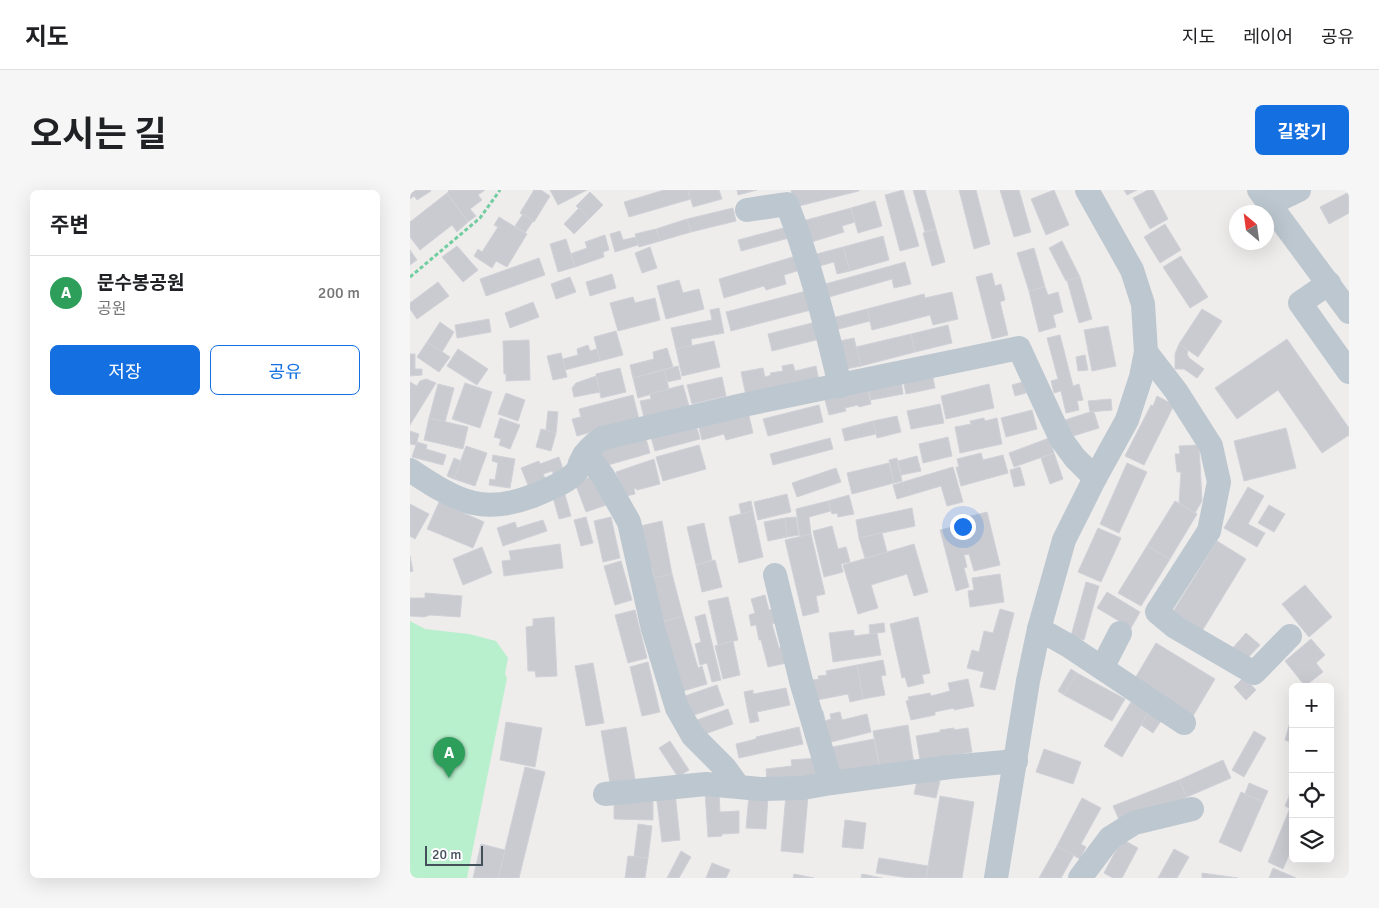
<!DOCTYPE html>
<html lang="ko">
<meta charset="utf-8">
<style>
:root{--surface:#fff;--page:#f6f6f6;--text:#202124;--muted:#757577;--line:#e0e0e0;--accent:#146fe1}
body{margin:0;font-family:Signika,"Noto Sans KR",sans-serif;background:var(--page);color:var(--text)}
.controls{position:absolute;right:15px;bottom:15px;display:grid;overflow:hidden;border-radius:8px;box-shadow:0 5px 20px #0002}
.controls button{width:45px;height:45px;display:grid;place-items:center;padding:0;border:0;border-bottom:1px solid var(--line);background:var(--surface);color:var(--text);font:25px sans-serif}
.compass{position:absolute;left:819px;top:15px;width:45px;height:45px;border-radius:50%;background:var(--surface);box-shadow:0 5px 20px #0002;rotate:331deg}
.scale{position:absolute;left:15px;bottom:12px;width:58px;box-sizing:border-box;padding-left:5px;border:2px solid #44505a;border-top:0;font-size:14px;line-height:18px;white-space:nowrap;color:#44505a;-webkit-text-stroke:4px #fff;paint-order:stroke}
.you{position:absolute;left:552px;top:336px;width:18px;height:18px;margin:-12px;border:4px solid #fff;border-radius:50%;background:#1a73e8;box-shadow:0 0 0 8px #1a73e833}
.badge{display:grid;place-items:center;width:32px;height:32px;border-radius:50%;background:var(--accent);color:#fff;font-size:16px;font-weight:700}
.pin{position:absolute;translate:-50% -41px;filter:drop-shadow(0 1px 2px #0008)}
.pin::after{content:'';position:absolute;top:26px;width:18px;height:15px;background:inherit;clip-path:polygon(0 0,100% 0,50% 100%)}
.list{margin:0;padding:0;list-style:none}
h2{display:flex;justify-content:space-between;align-items:center;height:65px;margin:0;padding:0 20px;font-size:21px}
h2 small{font-size:16px;font-weight:400;color:var(--muted)}
.list li{display:grid;grid-template-columns:32px 1fr auto;gap:15px;align-items:center;box-sizing:border-box;height:75px;padding:0 20px;border-top:1px solid var(--line)}
.list b{display:block;font-size:19px;white-space:nowrap}
.list p{margin:0;font-size:16px;white-space:nowrap;color:var(--muted)}
.list em{font-size:16px;font-style:normal;color:var(--muted)}
.actions{display:flex;gap:10px;padding:15px 20px}
.actions a{flex:1;padding:11px 0;border:1px solid var(--accent);border-radius:8px;text-align:center;font-size:18px;color:var(--accent)}
.actions .main{background:var(--accent);color:#fff}
.icon{flex:none;width:28px;height:28px;fill:none;stroke:currentColor;stroke-width:2;stroke-linecap:round;stroke-linejoin:round}
.map{position:relative;flex:none;width:939px;height:688px;overflow:hidden;border-radius:8px}
header{display:flex;align-items:center;gap:30px;box-sizing:border-box;height:70px;padding:0 25px;background:var(--surface);border-bottom:1px solid var(--line)}
header strong{font-size:24px}
nav{display:flex;gap:28px;margin-inline-start:auto;font-size:18px}
.intro{display:flex;align-items:center;justify-content:space-between;box-sizing:border-box;height:120px;padding:0 30px}
h1{margin:0;font-size:35px}
.button{padding:12px 22px;border-radius:8px;background:var(--accent);color:#fff;font-size:18px;font-weight:700}
main{display:flex;gap:30px;padding:0 30px}
aside{flex:1;background:var(--surface);border-radius:8px;box-shadow:0 5px 20px #0002}
.map>svg:first-child{display:block}
.green{fill:#b8efcd}
.building{fill:#c9cbd1;stroke:#d0d2d8}
.lines{fill:none;stroke-linecap:round;stroke-linejoin:round}
.path{stroke:#70cd9f;stroke-width:3;stroke-dasharray:4 2.5;stroke-linecap:butt}
.minor{stroke:#bcc7cf;stroke-width:24}
</style>
<header>
<strong>지도</strong>
<nav><a>지도</a><a>레이어</a><a>공유</a></nav>
</header>
<div class="intro"><h1>오시는 길</h1><a class="button">길찾기</a></div>
<main>
<aside>
<h2>주변<small></small></h2>
<ul class="list">
<li><span class="badge" style="background:#2e9e5b">A</span><div><b>문수봉공원</b><p>공원</p></div><em>200 m</em></li>
</ul>
<div class="actions"><a class="main">저장</a><a>공유</a></div>
</aside>
<div class="map">
<svg width="939" height="688" viewBox="0 0 939 688">
<rect width="100%" height="100%" fill="#efecec"/>
<path class="green" d="M0,431L15,439L59,444L86,451L98,468L95,484L97,488L57,688H0Z"/>
<g class="building">
<path d="M0,0H20L21,1L7,10L4,6L0,9Z"/>
<path d="M38,0H75L68,5L72,10L60,19L66,26L58,32L37,3L39,1Z"/>
<path d="M124,0H131L140,6L124,32L110,23Z"/>
<path d="M140,0H177L148,15Z"/>
<path d="M254,0H278L281,9L219,27L214,12Z"/>
<path d="M278,0H309L312,9L283,17Z"/>
<path d="M327,0H347L328,5Z"/>
<path d="M381,0H449V1L385,17Z"/>
<path d="M493,0L509,56L490,61L475,5Z"/>
<path d="M503,0H515L526,39L515,42Z"/>
<path d="M549,0H566L580,54L564,59Z"/>
<path d="M590,0H609L621,42L604,47Z"/>
<path d="M644,0L659,35L636,45L621,9Z"/>
<path d="M714,0H727L717,5Z"/>
<path d="M738,0H743L758,29L740,39L723,8Z"/>
<path d="M180,2L193,15L179,29L166,16Z"/>
<path d="M939,2V23L919,34L910,17Z"/>
<path d="M37,3L58,32L47,42L42,35L10,60L0,47V32Z"/>
<path d="M465,11L472,36L448,43L441,18Z"/>
<path d="M169,18L179,29L164,44L154,34Z"/>
<path d="M323,18L326,31L281,42L277,29Z"/>
<path d="M441,18L445,32L432,36L434,42L395,54L389,32Z"/>
<path d="M113,24L123,31L115,43L105,36Z"/>
<path d="M89,27L117,44L97,77L86,71L82,78L64,66L68,59L72,62L88,37L84,35Z"/>
<path d="M277,29L281,42L250,51L246,39Z"/>
<path d="M755,34L771,60L750,73L734,47Z"/>
<path d="M377,37L379,48L331,61L328,50Z"/>
<path d="M246,39L250,51L229,57L225,44Z"/>
<path d="M526,39L535,72L522,76L513,43Z"/>
<path d="M210,41L213,50L226,47L228,55L205,62L200,44Z"/>
<path d="M195,45L199,60L193,62L194,67L165,77L160,64L177,58L175,52Z"/>
<path d="M473,46L479,70L440,81L433,57Z"/>
<path d="M156,49L165,77L148,82L140,54Z"/>
<path d="M652,51L670,87L656,91L639,58Z"/>
<path d="M47,56L68,80L53,92L32,67Z"/>
<path d="M240,57L247,78L232,83L225,63Z"/>
<path d="M433,57L440,81L427,84L424,72L402,78L399,66Z"/>
<path d="M624,58L635,97L619,101L607,63Z"/>
<path d="M0,60L7,70L0,75Z"/>
<path d="M386,66L390,80L374,85L376,94L356,100L354,96L314,108L309,89Z"/>
<path d="M771,66L798,107L780,118L753,77Z"/>
<path d="M129,68L135,85L76,106L70,89Z"/>
<path d="M495,72L501,94L484,98L482,89L412,109L408,96Z"/>
<path d="M582,83L585,96L591,94L595,110L590,112L598,145L582,149L566,87Z"/>
<path d="M202,84L206,98L180,106L176,92Z"/>
<path d="M160,87L166,102L146,109L141,94Z"/>
<path d="M670,87L682,129L669,133L657,90Z"/>
<path d="M269,90L273,103L289,99L294,119L256,129L247,96Z"/>
<path d="M28,92L39,106L7,129L0,119V113Z"/>
<path d="M635,97L638,105L648,102L653,122L643,125L646,137L629,142L619,101Z"/>
<path d="M396,101L401,120L321,141L316,122Z"/>
<path d="M542,102L548,129L523,135L520,125L462,140L457,119L514,104L515,108Z"/>
<path d="M223,107L225,113L245,108L250,130L208,141L200,113Z"/>
<path d="M123,112L129,127L100,138L95,123Z"/>
<path d="M309,118L314,143L281,149L282,156L266,159L261,138L302,130L300,120Z"/>
<path d="M457,119L460,131L421,141L418,129Z"/>
<path d="M792,119L812,131L788,167L769,154Z"/>
<path d="M79,129L81,142L47,148L45,135Z"/>
<path d="M30,132L44,142L32,162L17,152Z"/>
<path d="M406,132L410,149L362,161L358,144Z"/>
<path d="M538,135L542,153L505,162L501,144Z"/>
<path d="M698,136L706,176L682,181L674,140Z"/>
<path d="M206,141L213,165L190,171L184,147Z"/>
<path d="M501,144L505,162L451,176L446,157Z"/>
<path d="M650,145L663,196L669,194L673,210L667,211L669,220L656,223L651,201L644,203L641,191L648,189L637,148Z"/>
<path d="M444,148L451,176L431,180L425,152Z"/>
<path d="M877,149L939,238V245L912,263L868,200L827,229L805,198Z"/>
<path d="M119,150L120,190L96,191V184H94L93,151Z"/>
<path d="M304,151L310,177L272,186L266,159Z"/>
<path d="M17,152L40,167L29,182L7,167Z"/>
<path d="M769,154L778,160L777,164L779,168L794,179L787,188L774,179H765V164Z"/>
<path d="M178,155L180,161L187,159L190,171L155,180L153,169L168,165L167,159Z"/>
<path d="M257,158L263,177L223,188L220,175L244,169L243,162Z"/>
<path d="M48,159L78,179L67,195L37,176Z"/>
<path d="M151,163L157,187L143,190L137,166Z"/>
<path d="M0,164H5V179H12V185L0,186Z"/>
<path d="M675,165L678,180L668,181L666,167Z"/>
<path d="M383,174L385,181L406,176L409,191L336,206L331,182L353,178L355,187L361,185L360,183L373,181L372,176Z"/>
<path d="M268,176L271,189L257,192L254,180Z"/>
<path d="M210,178L216,202L191,208L186,184Z"/>
<path d="M254,180L259,199L228,208L223,188Z"/>
<path d="M522,183L525,198L496,204L493,189Z"/>
<path d="M186,186L190,202L164,207L162,198L166,193Z"/>
<path d="M312,187L316,206L282,214L277,195Z"/>
<path d="M16,189L26,193L0,235V192L7,196L10,191Z"/>
<path d="M491,190L493,204L461,210L457,195Z"/>
<path d="M613,192L616,203L605,206L602,195Z"/>
<path d="M55,193L82,202L70,238L42,229Z"/>
<path d="M28,194L44,198L35,232L19,228Z"/>
<path d="M579,194L584,218L536,229L531,206Z"/>
<path d="M273,195L279,216L234,228L230,211L241,209L240,204Z"/>
<path d="M457,195L461,214L449,217L448,215L435,218L436,221L419,225L414,206Z"/>
<path d="M96,203L115,210L108,231L88,224Z"/>
<path d="M223,205L229,229L167,246L162,229L171,227L169,219Z"/>
<path d="M747,206L764,215L734,275L715,266L741,215L743,216Z"/>
<path d="M701,209L702,220L680,222L678,211Z"/>
<path d="M530,214L534,233L501,239L497,221Z"/>
<path d="M409,215L413,232L358,246L353,229Z"/>
<path d="M337,217L343,243L316,250L314,244L292,250L287,230Z"/>
<path d="M622,220L627,239L596,247L591,228Z"/>
<path d="M138,221L148,222L146,243L136,240Z"/>
<path d="M680,222H684L689,238L660,247L655,230Z"/>
<path d="M487,226L491,242L467,248L463,231Z"/>
<path d="M19,228L58,237L53,259L14,250Z"/>
<path d="M90,228L110,235L100,259L89,255L91,249L84,247Z"/>
<path d="M574,228L575,231L587,228L592,254L550,263L545,237L561,234L560,231Z"/>
<path d="M463,231L466,244L435,251L432,239Z"/>
<path d="M285,232L290,249L245,261L240,244Z"/>
<path d="M876,238L886,278L834,291L824,251Z"/>
<path d="M131,239L146,243L141,261L126,257Z"/>
<path d="M0,241L9,244L6,255L0,254Z"/>
<path d="M235,245L240,263L191,277L186,259Z"/>
<path d="M538,247L542,266L513,273L509,254Z"/>
<path d="M420,248L423,259L363,275L360,264Z"/>
<path d="M639,248L644,263L604,277L599,263Z"/>
<path d="M7,252L17,255L16,259L36,265L33,275L2,267Z"/>
<path d="M289,255L296,279L253,291L246,267Z"/>
<path d="M789,255L792,311L785,323L769,313L771,282H767L765,264H770L769,256Z"/>
<path d="M56,256L77,263L65,296L44,289Z"/>
<path d="M571,263L573,270L593,265L598,283L551,296L546,277H549L547,269Z"/>
<path d="M644,263L653,289L640,294L631,268Z"/>
<path d="M83,265L105,269L100,298L79,295L80,289L85,290L88,273L82,271Z"/>
<path d="M507,266L511,281L491,285L488,271Z"/>
<path d="M149,267L154,282L144,285L142,281L133,284L135,288L118,295L111,278L129,271L130,274Z"/>
<path d="M44,268L51,271L44,289L37,286Z"/>
<path d="M487,268L492,291L484,293L479,270Z"/>
<path d="M244,269L250,294L227,300L226,298L224,299L225,304L212,307L206,282Z"/>
<path d="M479,273L484,293L442,304L437,283Z"/>
<path d="M717,273L737,282L709,343L690,334Z"/>
<path d="M543,277L553,312L537,316L531,296L487,309L483,295Z"/>
<path d="M610,277L615,295L604,297L600,280Z"/>
<path d="M426,278L431,292L387,307L382,293Z"/>
<path d="M188,284L202,313L176,322L165,293Z"/>
<path d="M838,297L854,306L838,334L855,343L847,357L814,338Z"/>
<path d="M154,301L161,326L149,329L142,304Z"/>
<path d="M377,304L381,322L348,330L344,312Z"/>
<path d="M439,305L444,324L428,327L427,323L422,324L418,311Z"/>
<path d="M341,311L343,321L331,324L329,314Z"/>
<path d="M418,311L421,321L399,327L401,344L390,347L386,319Z"/>
<path d="M765,311L787,324L760,369L737,356Z"/>
<path d="M29,312L74,332L63,358L17,339Z"/>
<path d="M0,314L19,324L5,349L0,346Z"/>
<path d="M859,315L875,324L864,342L848,333Z"/>
<path d="M502,318L505,336L449,348L446,330Z"/>
<path d="M343,321L353,367L329,373L319,327Z"/>
<path d="M577,322L590,375L564,381L559,364L554,365L557,377L554,378L559,397L546,401L530,340L546,336L545,330Z"/>
<path d="M176,327L183,353L171,356L164,330Z"/>
<path d="M201,327L210,368L193,372L184,331Z"/>
<path d="M386,327L389,345L377,347L375,328Z"/>
<path d="M375,328L377,347L358,351L354,332Z"/>
<path d="M133,330L137,341L93,356L87,338L105,332L107,338Z"/>
<path d="M252,331L262,384L244,388L242,378L236,380L226,337Z"/>
<path d="M294,333L302,370L286,375L277,337Z"/>
<path d="M422,336L428,359L436,357L440,372L431,374L433,382L414,387L403,341Z"/>
<path d="M688,338L711,348L691,392L668,382Z"/>
<path d="M472,343L477,362L455,368L449,348Z"/>
<path d="M401,344L415,404L406,406L409,422L393,426L375,350Z"/>
<path d="M807,351L836,369L789,446L759,428Z"/>
<path d="M150,354L153,378L94,386L92,371L101,370L99,361Z"/>
<path d="M504,354L518,402L504,406L497,384L461,395L468,418L448,424L433,375Z"/>
<path d="M737,356L760,369L731,416L708,403Z"/>
<path d="M72,357L82,383L53,395L43,369Z"/>
<path d="M0,366L3,381L0,382Z"/>
<path d="M305,370L312,397L292,402L286,375Z"/>
<path d="M211,371L222,410L205,415L194,376Z"/>
<path d="M262,384L273,426L249,433L244,388Z"/>
<path d="M590,384L594,412L560,417L558,401L564,400L562,388Z"/>
<path d="M676,392L689,396L674,450L661,446Z"/>
<path d="M895,395L922,427L899,447L872,414Z"/>
<path d="M697,402L730,422L721,438L687,418Z"/>
<path d="M15,403L52,406L50,427L20,425L14,427L0,426V408H15Z"/>
<path d="M355,405L359,420L366,419L369,432L362,434L369,458L377,456L381,472L358,477L351,450H349L346,435L341,436L339,425L345,423L341,409Z"/>
<path d="M318,407L328,450L308,455L298,411Z"/>
<path d="M590,419L604,423L585,500L570,497L574,482L557,478L562,460L569,462L574,441L583,443Z"/>
<path d="M225,420L237,468L218,473L205,425Z"/>
<path d="M295,424L311,490L302,492L297,473L290,475L285,454L291,452L285,427Z"/>
<path d="M273,426L288,478L292,476L297,494L273,501L249,433Z"/>
<path d="M144,427L147,486L126,487L125,481H118L116,437L123,436V429Z"/>
<path d="M508,427L520,483L512,485L514,493L498,497L495,487L492,488L480,434Z"/>
<path d="M474,433L475,442L460,444L459,435Z"/>
<path d="M444,440V446L467,443L471,465L423,472L419,443Z"/>
<path d="M836,443L850,455L834,472L821,460Z"/>
<path d="M901,449L915,465L906,473L913,482L895,496L875,471Z"/>
<path d="M323,451L330,485L313,489L305,456Z"/>
<path d="M746,453L805,489L783,526L724,490Z"/>
<path d="M473,470L476,485L471,486L475,505L453,509L447,475Z"/>
<path d="M238,472L250,522L232,526L220,477Z"/>
<path d="M183,473L194,533L176,536L165,476Z"/>
<path d="M447,475L453,509L440,512L438,504L402,511L398,491L409,489L408,486L417,485L416,481Z"/>
<path d="M661,479L667,483L654,505L648,501Z"/>
<path d="M667,483L715,509L702,531L654,505Z"/>
<path d="M834,487L846,500L836,510L824,497Z"/>
<path d="M558,489L564,516L544,520V518L525,522V525L501,530L496,511L499,510L498,507L520,503L521,506L540,501L538,493Z"/>
<path d="M307,495L314,515L275,528L269,508Z"/>
<path d="M376,498L380,515L347,522L349,531L340,533L334,502L343,500V504Z"/>
<path d="M721,512L738,523L712,567L694,556Z"/>
<path d="M318,519L323,534L292,545L287,530Z"/>
<path d="M413,521L415,531L421,529L420,524L430,522L432,530L457,524L461,542L413,554L406,523Z"/>
<path d="M738,523L751,531L743,543L731,535Z"/>
<path d="M96,532L132,538L125,577L90,570Z"/>
<path d="M880,532L883,533V553L875,550Z"/>
<path d="M498,535L504,574L470,580L463,541Z"/>
<path d="M216,537L225,589L200,593L191,541Z"/>
<path d="M389,537L393,554L329,568L326,554L346,549V547Z"/>
<path d="M544,538V540L558,538L562,562L510,570L506,546L530,542V540Z"/>
<path d="M844,541L856,548L834,587L822,580Z"/>
<path d="M464,549L470,580L423,588L417,558Z"/>
<path d="M260,551L279,580L268,587L249,558Z"/>
<path d="M634,559L671,572L663,594L626,582Z"/>
<path d="M407,568L409,587L357,592L356,579L382,576L381,570Z"/>
<path d="M813,570L821,588L777,607L769,590Z"/>
<path d="M115,577L135,582L109,688H88Z"/>
<path d="M508,587L530,591L526,608L504,604Z"/>
<path d="M769,590L777,607L711,634L703,616Z"/>
<path d="M839,593L858,601L853,612L835,604Z"/>
<path d="M309,600L310,622L329,621V643L312,644V646L298,647L295,602Z"/>
<path d="M265,602L270,650L252,652L246,604Z"/>
<path d="M831,602L853,612L831,662L809,652Z"/>
<path d="M376,604L398,606L393,663L371,661Z"/>
<path d="M880,604L883,605V620L875,616Z"/>
<path d="M339,605L358,606L356,639L336,638Z"/>
<path d="M530,606L564,612L552,688H516Z"/>
<path d="M204,607L243,608V630L204,629Z"/>
<path d="M672,608L691,618L671,654L676,657L670,669L647,656Z"/>
<path d="M880,618L883,620V656L873,679L858,672Z"/>
<path d="M435,630L456,633L453,659L432,657Z"/>
<path d="M228,634L242,636L238,668L224,667Z"/>
<path d="M712,649L728,658L712,688H703L694,683Z"/>
<path d="M71,654L95,660L88,688H63Z"/>
<path d="M647,656L664,665L651,688H629Z"/>
<path d="M764,659L779,667L767,688H748Z"/>
<path d="M271,661L281,667L269,688H257Z"/>
<path d="M218,666L238,668L235,688H215Z"/>
<path d="M469,668L518,676L516,688H499L466,683Z"/>
<path d="M302,673L320,680L316,688H296Z"/>
<path d="M863,678L886,688H859Z"/>
<path d="M792,683L828,688H792Z"/>
<path d="M384,684L404,688H383Z"/>
<path d="M452,684L472,688H451Z"/>
</g>
<g class="lines">
<path class="path" d="M0,87L70,28L90,0"/>
<g class="minor">
<path d="M849,0L939,122"/>
<path d="M860,14L889,0"/>
<path d="M337,20L377,14C400,73 416,135 430,196"/>
<path d="M919,93L890,113L939,182"/>
<path d="M736,162L766,201L801,256L809,292L799,341L747,422L765,437L844,483L880,446"/>
<path d="M174,265L184,274L193,286L219,332L243,439L267,518L283,546L315,578L328,596"/>
<path d="M0,280C48,312 75,328 132,302C143,297 157,292 165,283C168,281 169,276 170,273C176,261 182,255 193,248L333,215L609,158L651,249L665,268L685,288"/>
<path d="M365,385L391,491L421,593"/>
<path d="M629,439L659,456L774,533"/>
<path d="M692,478L710,443"/>
<path d="M195,604L296,594L350,599L393,598L421,593L540,577L606,571"/>
<path d="M586,688L618,491L629,439L654,350L685,288L717,230L731,187L736,162L733,114L722,80L677,0"/>
<path d="M670,688L700,648L724,633L782,619"/>
</g>
</g>
</svg>
<div class="controls">
<button>+</button>
<button>−</button>
<button><svg class="icon" aria-label="locate" viewBox="0 0 24 24"><circle cx="12" cy="12" r="6"/><path d="M12 2v4M12 18v4M2 12h4M18 12h4"/></svg></button>
<button><svg class="icon" aria-label="layers" viewBox="0 0 24 24"><path d="M12 4l9 5-9 5-9-5zM3 14l9 5 9-5"/></svg></button>
</div>
<svg class="compass" viewBox="-18 -18 36 36"><path d="M0-13l5 13h-10z" fill="#e53935"/><path d="M0 13l5-13h-10z" fill="#757577"/></svg>
<div class="scale">20 m</div>
<div class="you"></div>
<div class="pin badge" style="left:39px;top:588px;background:#2e9e5b">A</div>
</div>
</main>
